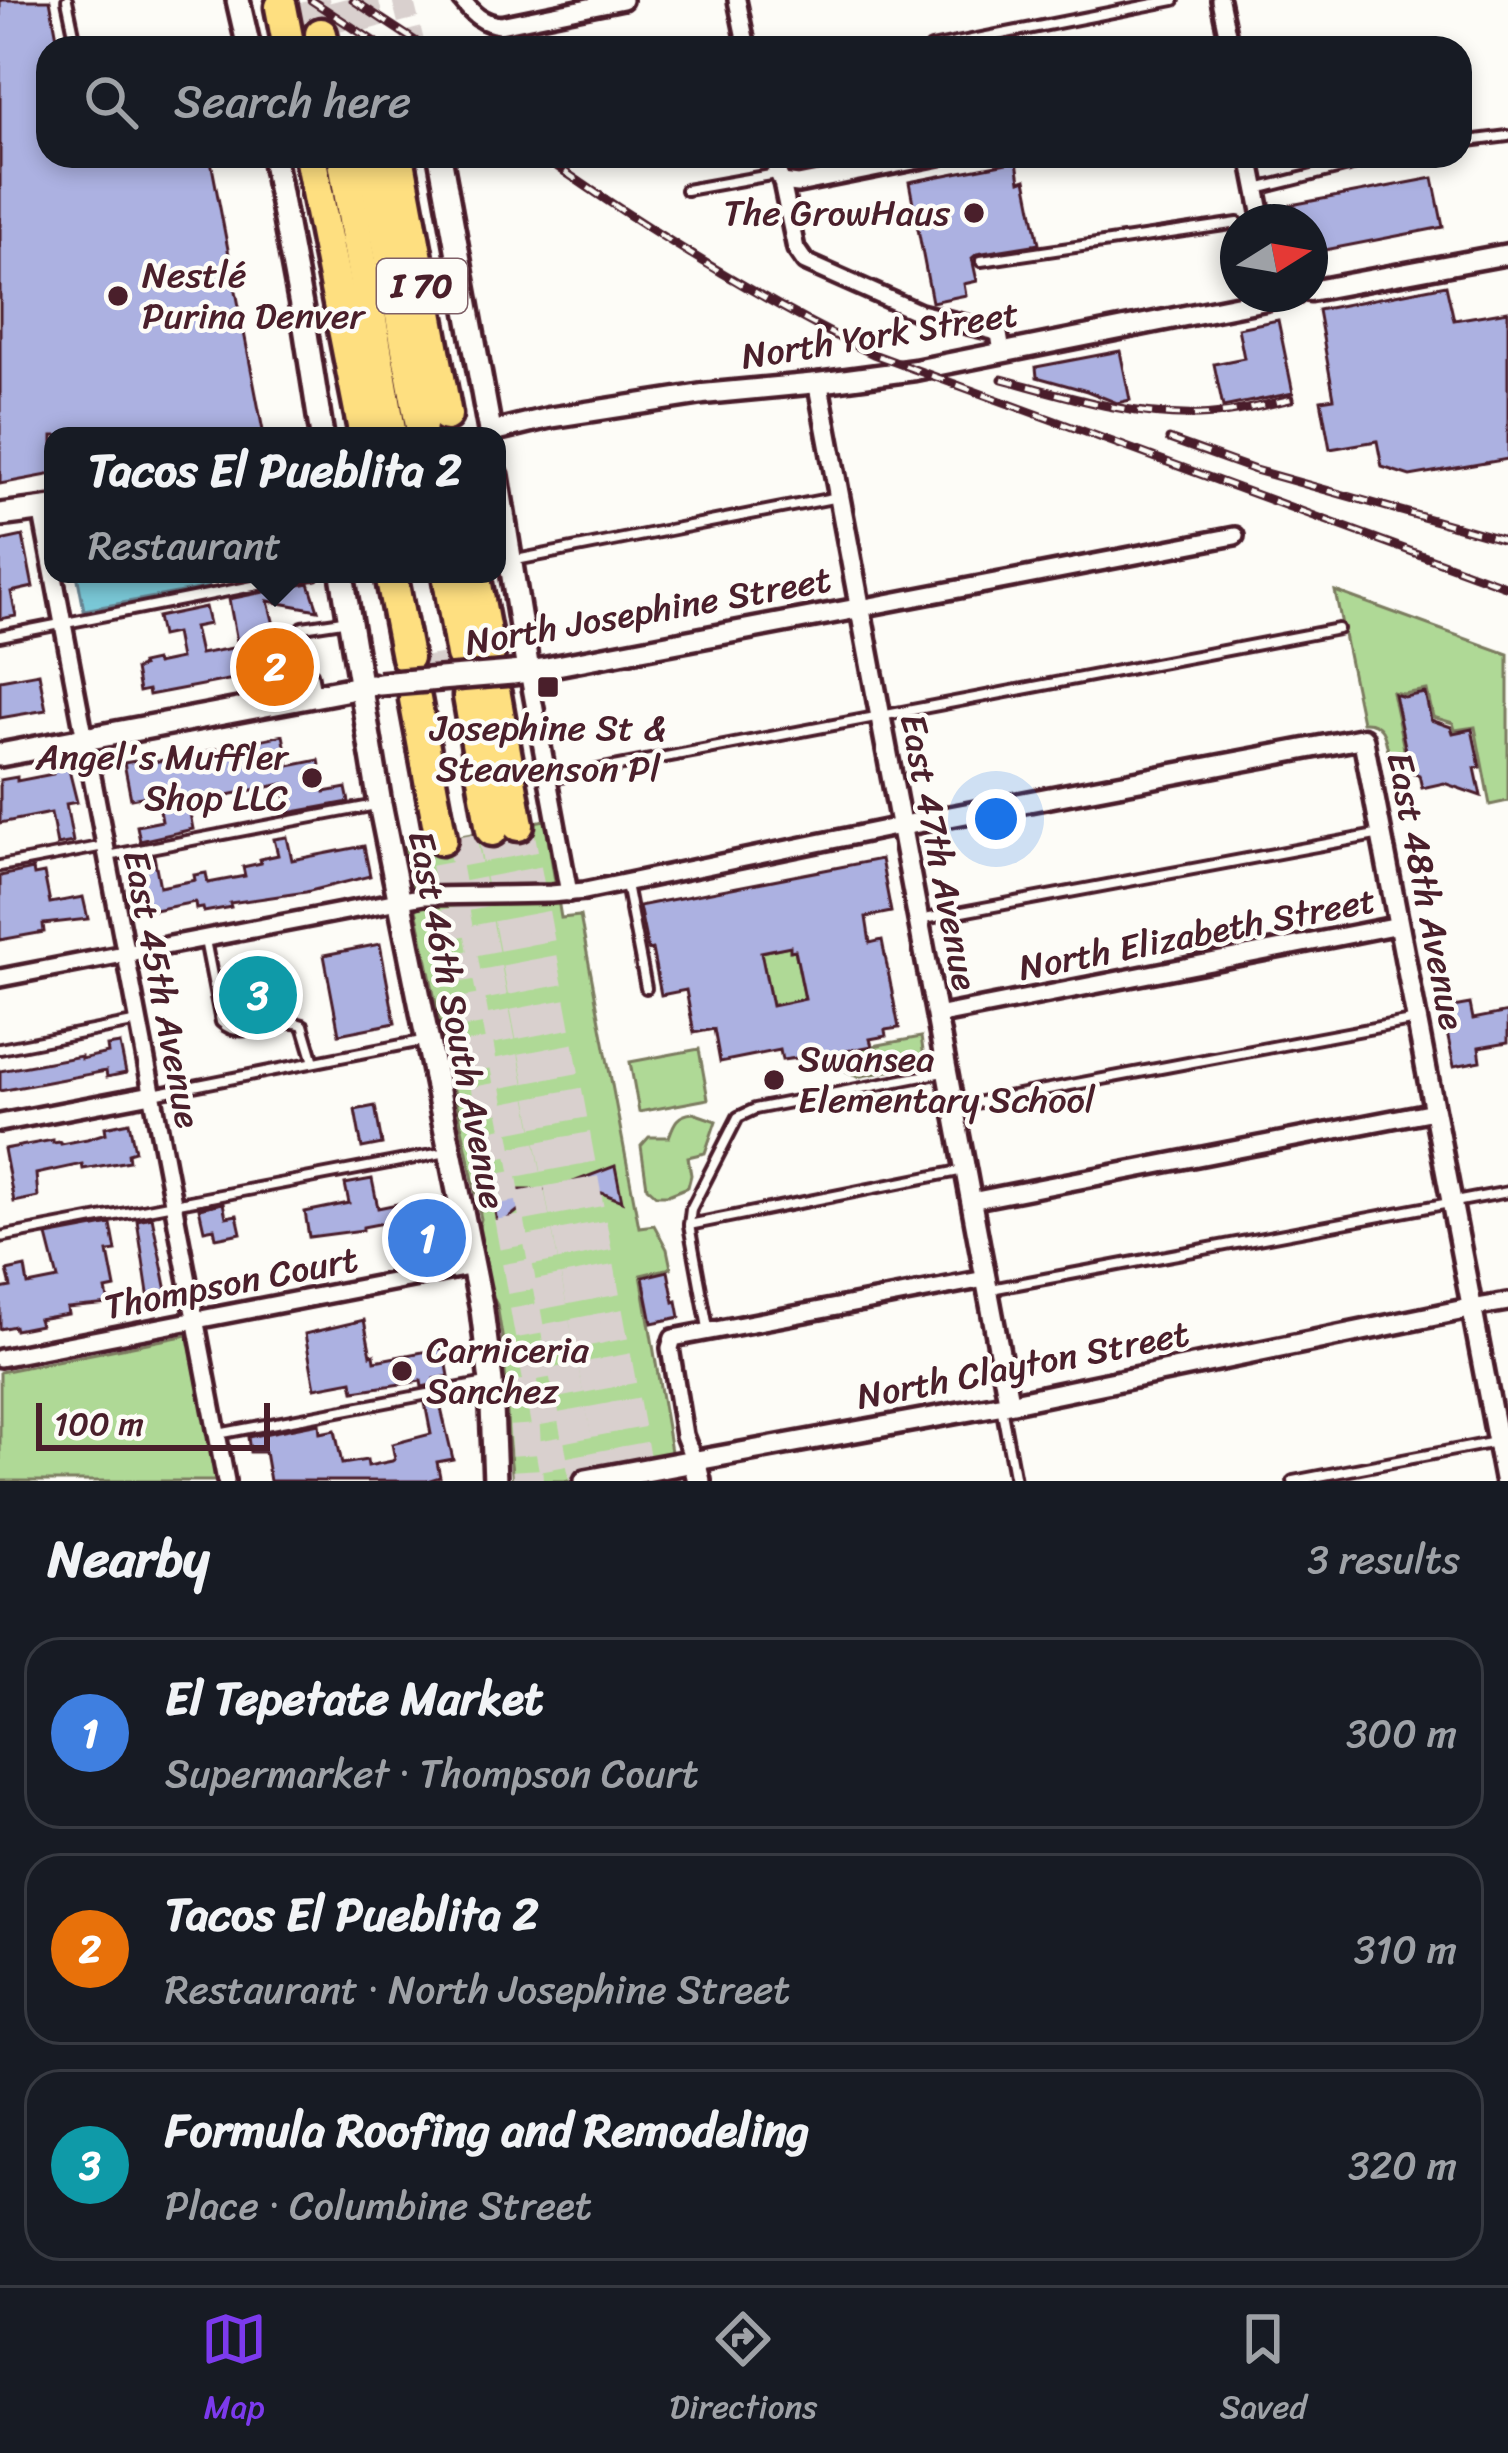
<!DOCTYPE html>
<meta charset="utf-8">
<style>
:root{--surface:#171b24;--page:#20242c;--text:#f1f3f6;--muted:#9ea1a6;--line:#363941;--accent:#7c3aed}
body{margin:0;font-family:Sriracha,sans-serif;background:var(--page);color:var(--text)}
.compass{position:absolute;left:1220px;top:204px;width:108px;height:108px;border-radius:50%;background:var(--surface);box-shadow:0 6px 18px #0003;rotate:79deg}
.scale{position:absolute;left:36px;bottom:30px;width:234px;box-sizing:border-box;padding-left:12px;border:6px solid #4a1f2b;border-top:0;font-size:33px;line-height:42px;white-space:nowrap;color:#4a1f2b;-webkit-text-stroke:9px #fdfcf7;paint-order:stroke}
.you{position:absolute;left:996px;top:819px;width:42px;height:42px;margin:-30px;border:9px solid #fff;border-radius:50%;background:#1a73e8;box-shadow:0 0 0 18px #1a73e833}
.badge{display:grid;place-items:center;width:78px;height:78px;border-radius:50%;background:var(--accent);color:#fff;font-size:39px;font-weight:700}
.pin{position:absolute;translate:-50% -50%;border:6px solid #fff;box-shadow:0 3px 12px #0006}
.popup{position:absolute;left:44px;top:427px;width:462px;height:156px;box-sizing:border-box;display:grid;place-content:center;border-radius:24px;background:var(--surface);filter:drop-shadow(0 3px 9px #0005);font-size:39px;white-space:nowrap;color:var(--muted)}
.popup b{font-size:45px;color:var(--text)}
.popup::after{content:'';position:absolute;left:50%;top:100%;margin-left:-24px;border:24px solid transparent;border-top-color:var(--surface)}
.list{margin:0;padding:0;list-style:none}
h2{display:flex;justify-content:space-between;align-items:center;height:156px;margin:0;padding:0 48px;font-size:51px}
h2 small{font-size:39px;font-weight:400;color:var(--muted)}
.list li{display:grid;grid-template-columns:78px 1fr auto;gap:36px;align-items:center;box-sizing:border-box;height:192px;margin:0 24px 24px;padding:0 24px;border:3px solid var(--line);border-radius:36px}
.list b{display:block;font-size:45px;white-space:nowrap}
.list p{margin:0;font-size:39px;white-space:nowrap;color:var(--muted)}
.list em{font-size:39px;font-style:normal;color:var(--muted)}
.icon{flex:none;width:66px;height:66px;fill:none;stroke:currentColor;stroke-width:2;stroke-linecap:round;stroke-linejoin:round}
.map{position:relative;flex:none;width:1508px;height:1481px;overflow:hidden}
.search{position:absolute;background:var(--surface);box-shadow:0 6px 18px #0003;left:36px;right:36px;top:36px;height:132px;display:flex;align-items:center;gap:30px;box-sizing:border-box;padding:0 42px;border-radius:36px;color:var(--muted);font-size:45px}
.sheet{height:804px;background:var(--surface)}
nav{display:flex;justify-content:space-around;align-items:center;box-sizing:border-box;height:168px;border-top:3px solid var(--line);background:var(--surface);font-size:33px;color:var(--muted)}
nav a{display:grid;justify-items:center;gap:6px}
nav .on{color:var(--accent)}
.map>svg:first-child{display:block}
.green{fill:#afd996;stroke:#7c7c60;stroke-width:3}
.water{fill:#7ac8d7;stroke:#678492;stroke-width:3}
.building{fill:#acb1e1;stroke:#4a1f2b;stroke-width:3;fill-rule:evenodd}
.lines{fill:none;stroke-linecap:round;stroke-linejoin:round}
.secondary-tunnel{stroke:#d9d0ce;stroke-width:21;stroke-dasharray:21 10;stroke-linecap:butt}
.motorway-tunnel{stroke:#d9d0ce;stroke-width:30;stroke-dasharray:30 15;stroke-linecap:butt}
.service-casing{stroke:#4a1f2b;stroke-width:16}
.minor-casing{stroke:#4a1f2b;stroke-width:24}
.tertiary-casing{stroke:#4a1f2b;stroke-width:27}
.secondary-casing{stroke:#4a1f2b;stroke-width:30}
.motorway-casing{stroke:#4a1f2b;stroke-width:39}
.service{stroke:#fdfcf7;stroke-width:8}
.minor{stroke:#fdfcf7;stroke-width:15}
.tertiary{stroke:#fdfcf7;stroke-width:18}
.secondary{stroke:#fdfcf7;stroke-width:21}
.motorway{stroke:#fedf80;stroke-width:30}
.rail-casing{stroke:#4a1f2b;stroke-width:9}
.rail{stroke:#fdfcf7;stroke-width:4.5;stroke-dasharray:14;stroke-linecap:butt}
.secondary-bridge-casing{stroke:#4a1f2b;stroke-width:30;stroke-linecap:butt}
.secondary-bridge{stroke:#fdfcf7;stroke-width:21}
.poi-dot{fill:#4a1f2b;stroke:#fdfcf7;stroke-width:4.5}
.labels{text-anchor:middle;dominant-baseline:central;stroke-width:9;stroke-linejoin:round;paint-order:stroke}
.shield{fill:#fdfcf7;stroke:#806168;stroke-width:3}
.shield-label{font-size:33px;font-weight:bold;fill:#4a1f2b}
.poi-label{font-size:36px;fill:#4a1f2b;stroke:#fdfcf7;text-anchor:start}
.street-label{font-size:36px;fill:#4a1f2b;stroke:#fdfcf7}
</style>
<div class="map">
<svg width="1508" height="1481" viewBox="0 0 1508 1481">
<rect width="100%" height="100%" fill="#fdfcf7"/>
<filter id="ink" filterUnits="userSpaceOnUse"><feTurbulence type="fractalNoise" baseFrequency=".00833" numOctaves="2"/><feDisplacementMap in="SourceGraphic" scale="24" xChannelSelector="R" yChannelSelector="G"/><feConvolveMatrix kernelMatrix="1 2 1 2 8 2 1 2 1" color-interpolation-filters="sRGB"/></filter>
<g filter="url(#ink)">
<g class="green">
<path d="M1335,591L1508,654V801L1490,805L1475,727L1455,730L1453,723L1433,717L1427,690L1403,694L1392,692L1404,749L1397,760L1390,762C1386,742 1386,720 1362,722Z"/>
<path d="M545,820L561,918L580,916L639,1227L654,1225L667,1249L671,1268L641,1275L676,1481H513L508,1437L504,1348L497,1305L489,1290L477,1234L481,1219L403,847Z"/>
<path d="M790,946L791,951L795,950L805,999L772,1005L762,957L754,953Z"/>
<path d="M921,1037L925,1064L857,1077L846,1071L841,1052Z"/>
<path d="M699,1049L708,1099L639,1112L630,1062Z"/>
<path d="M693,1113L716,1121L705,1153L688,1157L691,1175L688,1187L668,1195H656L647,1187L641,1146L649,1137H669C674,1123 676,1115 693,1113Z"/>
<path d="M188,1335L216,1481H0V1372Z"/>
</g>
<path class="water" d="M77,574H172L207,577L209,587L84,610Z"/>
<g class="building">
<path d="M0,0H50L59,48H48V156H210L264,436H53V474L0,484Z"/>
<path d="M1017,161L1020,181L1026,179L1039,244L977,254L972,258L977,281L964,284L966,295L932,302L909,182Z"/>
<path d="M1433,178L1443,227L1310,253V222H1294L1291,205Z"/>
<path d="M1446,285L1454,320L1508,311V459L1410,476L1382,467L1377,441L1330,449L1321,400L1334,398L1318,310Z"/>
<path d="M1278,320L1293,393L1223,407L1214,364L1244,358L1238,328Z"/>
<path d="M1120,351L1130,400L1117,403L1087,391L1037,377L1036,367Z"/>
<path d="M23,536L33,587L11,592L16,616L0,619V541Z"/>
<path d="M309,583L318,610L268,601L287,677L245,685L244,677L149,695L148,690L139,692L135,669L142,667L141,664L155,661L156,664L180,659L175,633L161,636L157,617L205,607L209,624L194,627L200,654L238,647L229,599Z"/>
<path d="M39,673L46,710L0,718V680Z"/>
<path d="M1425,693L1431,720L1451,727L1453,733L1472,729L1480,767L1475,768L1481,796L1444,783L1422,788L1419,775L1405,770L1402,752L1406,751L1394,694L1404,697Z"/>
<path d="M283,735L289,766L319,760L325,792L346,788L349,802L288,813L283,784L188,803L193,829L140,841L137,826L162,821L157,794L131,799L124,763L141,760V763L159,761Z"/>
<path d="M68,766L77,802L66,804L73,842L57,845L51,813L0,823V780L17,777V781L53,774L54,769Z"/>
<path d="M287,837L292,860L364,846L370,876L306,892L230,903L231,907L204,912L203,908L196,909L195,902L144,912L133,860L154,856L160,887L195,880L194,875L206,873L208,883L245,876L243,867L261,863L260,859L278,855L274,839Z"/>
<path d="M881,859L891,912L866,917L870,943L882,940L899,1028L885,1030L886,1036L870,1039L872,1046L841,1052L782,1060L780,1050L720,1062L714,1029L694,1033L686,990L661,995L652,949L648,950L639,906ZM790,946V951L795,950L805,999L772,1006L761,952Z"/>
<path d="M33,869L34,875L44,873L50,903L83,897L88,919L43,924L44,932L0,940V876Z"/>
<path d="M380,944L395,1023L339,1034L324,955Z"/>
<path d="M284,973L290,1006L231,1016L225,984Z"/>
<path d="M1470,1004L1473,1019L1508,1012V1042L1479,1047L1481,1061L1454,1066L1442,1009Z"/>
<path d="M120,1044L126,1073L107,1077L106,1071L0,1091V1071L81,1056V1059L108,1053L107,1046Z"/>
<path d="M375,1106L382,1144L362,1148L355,1110Z"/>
<path d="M129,1122L135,1151L128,1153L129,1161L83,1169L82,1164L36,1174L38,1197L14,1202L4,1149L53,1140V1143L60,1142L61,1144L87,1139L106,1133L105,1127Z"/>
<path d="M615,1166L622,1201L602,1193L560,1187Z"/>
<path d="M372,1179L378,1208L402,1203L409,1228L434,1224L439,1248L419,1252L417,1244L396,1248L389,1222L363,1227V1230L309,1237L305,1212L349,1203L345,1184Z"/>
<path d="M490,1187L519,1190H543L498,1227Z"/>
<path d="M223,1203L226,1217L237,1215L241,1233L216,1238L214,1228L204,1230L199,1208Z"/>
<path d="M152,1217L168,1296L149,1300L137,1220Z"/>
<path d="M111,1224L116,1251L108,1252L115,1288L106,1290L109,1304L67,1308L68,1314L38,1319L40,1325L15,1330L14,1326L0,1329V1289L11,1287L7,1271L25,1267L28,1285L58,1279L47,1236Z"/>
<path d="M668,1271L674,1302L677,1301L680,1317L652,1323L643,1277Z"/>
<path d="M364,1320L371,1355L374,1354L375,1361L444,1348L449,1376L435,1379L436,1384L422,1387L421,1381L354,1391L352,1381L315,1388L305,1334Z"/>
<path d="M439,1400L453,1459L437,1462L440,1477L427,1481H270L265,1452H250L248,1437L319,1423L320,1433L335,1430L342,1464L367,1460L368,1466L392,1461L395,1459L392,1444L431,1434L425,1403Z"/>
</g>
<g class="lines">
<path class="secondary-tunnel" d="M403,0L415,48"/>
<g class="motorway-tunnel">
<path d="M314,0L321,34"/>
<path d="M339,0L351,48"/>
<path d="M363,0L376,48"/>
<path d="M428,656L435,698"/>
<path d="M518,825L639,1481"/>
<path d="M492,830L615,1481"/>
<path d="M461,836L585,1481"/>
<path d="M446,863L556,1481"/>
<path d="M522,1380L528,1481"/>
</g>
<g class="service-casing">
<g id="service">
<path d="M67,0L77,48"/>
<path d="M931,48L1174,0"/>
<path d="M1460,142L1508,136"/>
<path d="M1257,189L1388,156"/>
<path d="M686,190L776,174"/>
<path d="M981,261L1238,223"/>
<path d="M511,561L838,497"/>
<path d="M303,627L349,620"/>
<path d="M0,636L314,574"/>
<path d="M312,673L316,694"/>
<path d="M550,779L1338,629"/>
<path d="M108,856L376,805"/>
<path d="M0,866L104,846"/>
<path d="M626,884L646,988"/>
<path d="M919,920L1381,834"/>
<path d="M205,940L221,1022C242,1044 277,1015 303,1025L314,1062"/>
<path d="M0,1049L138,1022"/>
<path d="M153,1094L427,1040"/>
<path d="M954,1107L1416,1020"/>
<path d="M689,1225L964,1170"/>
<path d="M0,1237L447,1152"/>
<path d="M991,1289L1508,1192"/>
<path d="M708,1328L689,1225L691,1209L738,1117L755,1109L943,1072"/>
<path d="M1001,1406L1015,1481"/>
<path d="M218,1434L486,1383"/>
<path d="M1293,1481L1496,1442"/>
</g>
</g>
<g class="minor-casing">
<g id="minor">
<path d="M462,0C473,14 482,23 500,25L623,0"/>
<path d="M737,0L747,48"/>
<path d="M1220,0L1230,48"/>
<path d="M770,156L782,182L796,249L805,262L920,313L993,331L999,334L1002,352"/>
<path d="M1250,156L1263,222"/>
<path d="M782,182L798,184L939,156"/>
<path d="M41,508L226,1481"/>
<path d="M860,608L1235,536"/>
<path d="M528,671L569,893"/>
<path d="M0,978L424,896L551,894L585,891L900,826"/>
<path d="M936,1016L1399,925"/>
<path d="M0,1123L152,1094"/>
<path d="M971,1201L1434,1111"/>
<path d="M1472,1308L1508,1302"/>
<path d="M0,1358L474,1266"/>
<path d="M694,1461L684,1435L670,1348L673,1338L985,1279"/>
</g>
</g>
<g class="tertiary-casing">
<g id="tertiary">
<path d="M1310,291L1508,254"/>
<path d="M818,383L1009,1403"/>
<path d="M490,432L548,418L703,394L818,383L915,370L1295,294"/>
<path d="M528,671L860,608"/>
<path d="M900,826L1363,738L1505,1481"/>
<path d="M694,1461L1001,1405L1472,1308"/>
</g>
</g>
<g class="secondary-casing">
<g id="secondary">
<path d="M238,0L249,48"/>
<path d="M273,156L305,327L322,436"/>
<path d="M440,156L491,436"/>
<path d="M497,476L528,671L512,673"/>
<path d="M0,515L53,508"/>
<path d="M342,574L380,804L482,1310L491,1382L495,1481"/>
<path d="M0,755L371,685"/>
<path d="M586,1481L694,1461L699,1481"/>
</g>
</g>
<g class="motorway-casing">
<g id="motorway">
<path d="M281,7L289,48"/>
<path d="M321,34L324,48"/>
<path d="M310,156L365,436"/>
<path d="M343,156L391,436"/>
<path d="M372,156L421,426"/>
<path d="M398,156L446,415"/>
<path d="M391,574L407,657"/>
<path d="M448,574L462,655"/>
<path d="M474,574L489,653"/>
<path d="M495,695L518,825"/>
<path d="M469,696L492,830"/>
<path d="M415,699L441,839"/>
</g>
</g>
<use href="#service" class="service"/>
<use href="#minor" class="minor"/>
<use href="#tertiary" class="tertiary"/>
<use href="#secondary" class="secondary"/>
<use href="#motorway" class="motorway"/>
<g class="rail-casing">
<g id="rail">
<path d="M311,0L384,48"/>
<path d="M353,0L426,48"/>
<path d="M542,156C648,230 756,298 873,354L1508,587"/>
<path d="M1002,379C1066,396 1132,417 1198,415C1230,414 1260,406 1291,399"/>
<path d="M1169,439L1255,470L1508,541"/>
</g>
</g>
<use href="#rail" class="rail"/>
<g class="secondary-bridge-casing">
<path id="secondary-bridge" d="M379,684L512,673"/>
</g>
<use href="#secondary-bridge" class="secondary-bridge"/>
</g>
</g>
<g class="poi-dot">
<circle cx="974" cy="213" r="12"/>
<circle cx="118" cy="296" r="12"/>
<rect x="536" y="675" width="24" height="24" rx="6"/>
<circle cx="312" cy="778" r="12"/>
<circle cx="774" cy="1080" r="12"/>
<circle cx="402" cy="1371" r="12"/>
</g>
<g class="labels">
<rect class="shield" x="377" y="259" width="90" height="54" rx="9"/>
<g class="shield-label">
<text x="422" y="286">I 70</text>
</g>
<g class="poi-label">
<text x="950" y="213" text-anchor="end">The GrowHaus</text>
<text x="142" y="275">Nestlé<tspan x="142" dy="41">Purina Denver</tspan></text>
<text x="548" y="728" text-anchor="middle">Josephine St &amp;<tspan x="548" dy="41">Steavenson Pl</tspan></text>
<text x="288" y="757" text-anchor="end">Angel's Muffler<tspan x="288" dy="41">Shop LLC</tspan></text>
<text x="798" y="1059">Swansea<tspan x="798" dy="41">Elementary School</tspan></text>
<text x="426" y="1350">Carniceria<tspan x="426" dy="41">Sanchez</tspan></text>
</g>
<g class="street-label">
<text transform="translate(880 335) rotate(-9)">North York Street</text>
<text transform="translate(648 611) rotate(-10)">North Josephine Street</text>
<text transform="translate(939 852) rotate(79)">East 47th Avenue</text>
<text transform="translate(1426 891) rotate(79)">East 48th Avenue</text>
<text transform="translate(1197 934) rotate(-11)">North Elizabeth Street</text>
<text transform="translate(162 989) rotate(79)">East 45th Avenue</text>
<text transform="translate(457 1020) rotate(79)">East 46th South Avenue</text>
<text transform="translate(231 1283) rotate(-11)">Thompson Court</text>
<text transform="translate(1023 1365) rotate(-11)">North Clayton Street</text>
</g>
</g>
</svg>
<svg class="compass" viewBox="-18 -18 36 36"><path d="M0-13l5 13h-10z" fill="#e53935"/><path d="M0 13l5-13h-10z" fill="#9ea1a6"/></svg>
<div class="scale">100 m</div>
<div class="you"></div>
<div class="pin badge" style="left:427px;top:1238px;background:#3f7fe0">1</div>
<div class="pin badge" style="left:275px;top:667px;background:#e8710a">2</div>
<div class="popup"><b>Tacos El Pueblita 2</b>Restaurant</div>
<div class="pin badge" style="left:258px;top:995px;background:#0f9aa8">3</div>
<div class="search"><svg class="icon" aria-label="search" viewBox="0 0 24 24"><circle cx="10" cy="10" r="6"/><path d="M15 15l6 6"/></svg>Search here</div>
</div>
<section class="sheet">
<h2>Nearby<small>3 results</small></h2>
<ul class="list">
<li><span class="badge" style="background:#3f7fe0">1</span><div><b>El Tepetate Market</b><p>Supermarket · Thompson Court</p></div><em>300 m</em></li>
<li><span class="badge" style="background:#e8710a">2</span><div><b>Tacos El Pueblita 2</b><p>Restaurant · North Josephine Street</p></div><em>310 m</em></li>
<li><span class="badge" style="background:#0f9aa8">3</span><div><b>Formula Roofing and Remodeling</b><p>Place · Columbine Street</p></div><em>320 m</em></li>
</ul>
</section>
<nav>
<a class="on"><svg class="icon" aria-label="map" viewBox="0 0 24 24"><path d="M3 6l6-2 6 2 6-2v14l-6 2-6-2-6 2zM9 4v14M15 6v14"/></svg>Map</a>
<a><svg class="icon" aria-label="directions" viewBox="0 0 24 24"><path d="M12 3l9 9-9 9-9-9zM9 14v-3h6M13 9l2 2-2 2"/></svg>Directions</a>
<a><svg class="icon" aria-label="saved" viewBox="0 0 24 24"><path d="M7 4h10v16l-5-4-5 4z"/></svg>Saved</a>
</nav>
